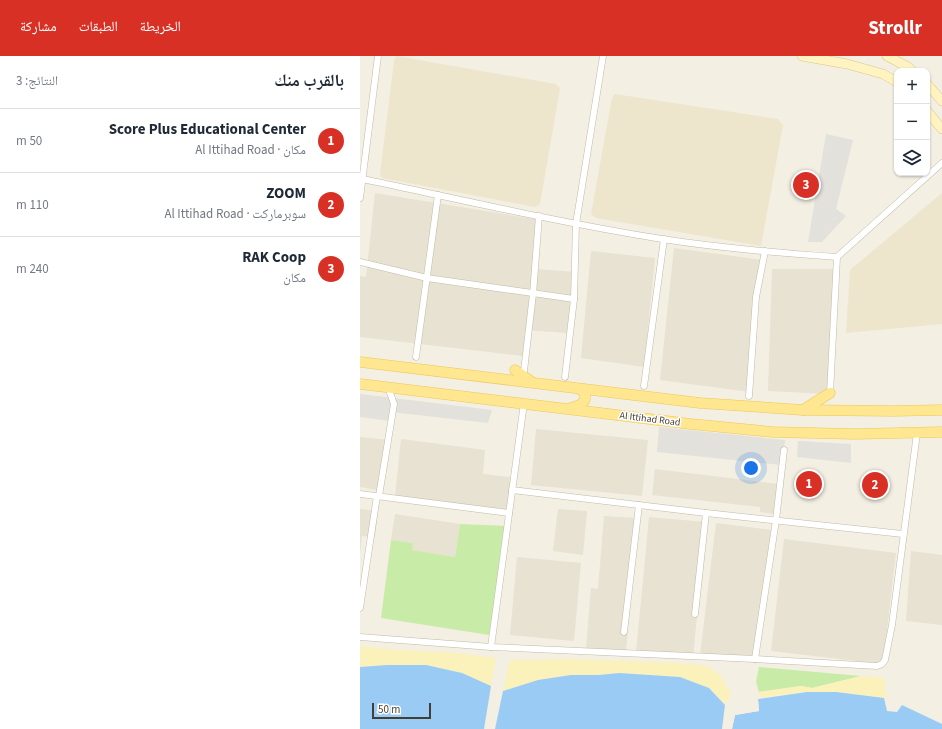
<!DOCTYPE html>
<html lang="ar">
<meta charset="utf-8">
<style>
:root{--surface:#fff;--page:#f6f6f7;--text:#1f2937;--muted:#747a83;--line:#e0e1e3;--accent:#d93025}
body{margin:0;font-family:"Source Sans 3","Noto Naskh Arabic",sans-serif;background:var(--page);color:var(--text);direction:rtl}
.controls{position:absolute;right:12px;top:12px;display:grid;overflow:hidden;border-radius:8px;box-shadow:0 1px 3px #0004}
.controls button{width:36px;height:36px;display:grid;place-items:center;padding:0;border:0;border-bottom:1px solid var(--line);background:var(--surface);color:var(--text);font:20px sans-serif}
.scale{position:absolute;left:12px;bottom:10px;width:59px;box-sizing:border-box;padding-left:4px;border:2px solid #453f33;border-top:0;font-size:11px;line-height:14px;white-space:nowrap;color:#453f33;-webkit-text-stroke:3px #fff;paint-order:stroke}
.you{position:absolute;left:391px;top:412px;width:14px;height:14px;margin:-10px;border:3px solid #fff;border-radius:50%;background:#1a73e8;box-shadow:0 0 0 6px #1a73e833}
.badge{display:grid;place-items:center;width:26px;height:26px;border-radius:50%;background:var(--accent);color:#fff;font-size:13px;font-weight:700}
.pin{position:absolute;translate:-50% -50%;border:2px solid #fff;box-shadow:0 1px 4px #0006}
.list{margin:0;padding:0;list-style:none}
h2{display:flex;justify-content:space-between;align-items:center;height:52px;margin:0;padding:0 16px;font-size:17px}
h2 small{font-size:13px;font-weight:400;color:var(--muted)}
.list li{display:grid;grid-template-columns:26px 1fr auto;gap:12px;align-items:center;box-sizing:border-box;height:64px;padding:0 16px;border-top:1px solid var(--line)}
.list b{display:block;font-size:15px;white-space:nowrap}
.list p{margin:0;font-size:13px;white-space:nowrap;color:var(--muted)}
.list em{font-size:13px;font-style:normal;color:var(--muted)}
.icon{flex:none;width:22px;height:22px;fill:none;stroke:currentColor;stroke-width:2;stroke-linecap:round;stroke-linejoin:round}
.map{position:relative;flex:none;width:582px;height:673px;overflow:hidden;direction:ltr}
header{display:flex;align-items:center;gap:24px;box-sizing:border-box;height:56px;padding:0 20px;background:var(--accent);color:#fff}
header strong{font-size:19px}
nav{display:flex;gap:22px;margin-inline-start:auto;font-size:14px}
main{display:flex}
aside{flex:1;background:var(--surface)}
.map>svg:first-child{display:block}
.residential{fill:#e7e2d1}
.education{fill:#ede6cc}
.green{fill:#c9eba8}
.sand{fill:#fbf1bb}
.parking{fill:#e3e1dc}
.water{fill:#9acbf5}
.pier{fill:#f3efe3}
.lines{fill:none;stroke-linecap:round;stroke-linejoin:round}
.minor-casing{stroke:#c2baa8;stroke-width:7}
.secondary-casing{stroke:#d6c88f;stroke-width:10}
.primary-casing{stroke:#ecc858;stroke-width:11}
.minor{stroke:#fff;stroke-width:6}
.secondary{stroke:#fff3c1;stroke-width:9}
.primary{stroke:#ffe690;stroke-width:10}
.labels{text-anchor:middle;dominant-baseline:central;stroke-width:3;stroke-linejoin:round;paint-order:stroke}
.street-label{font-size:10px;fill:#453f33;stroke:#fff}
</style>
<header>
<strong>Strollr</strong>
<nav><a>الخريطة</a><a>الطبقات</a><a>مشاركة</a></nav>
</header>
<main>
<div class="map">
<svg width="582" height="673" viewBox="0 0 582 673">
<rect width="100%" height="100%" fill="#f3efe3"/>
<g class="residential">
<path d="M15,137L180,164L175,213L215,216L208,277L165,274L163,300L0,281V220L6,221Z"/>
<path d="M314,192L403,204L390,336L300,324Z"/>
<path d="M231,195L295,202L284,311L221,302Z"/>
<path d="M412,213H477L469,338L408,335Z"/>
<path d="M176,373L288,384L282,440L171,429Z"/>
<path d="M0,381L29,384L23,435L0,431Z"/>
<path d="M41,383L125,394L123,418L156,422L152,454L35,440Z"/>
<path d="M295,413L419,428L414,458L400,456V451L292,439Z"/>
<path d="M0,453L18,455L15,481L2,480L0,497Z"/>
<path d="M198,453L227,455L223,499L193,495Z"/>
<path d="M35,458L100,468L95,501L51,494L52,487L31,484Z"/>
<path d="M244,460L277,462L266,595L226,592L231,532L238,533Z"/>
<path d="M289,461L346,466L333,602L276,596Z"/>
<path d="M356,467L413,474L397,607L340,599Z"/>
<path d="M424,483L536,497L523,608L411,595Z"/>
<path d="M551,495L582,499V569L546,565Z"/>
<path d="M157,501L221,507L214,585L150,579Z"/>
</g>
<g class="education">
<path d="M36,0L196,28L200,32L180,148L175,151L22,122L20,118L34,5Z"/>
<path d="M255,38L418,63L423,69L401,190L236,162L231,158L252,42Z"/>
<path d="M582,137V268L486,277L490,214Z"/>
</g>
<g class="green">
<path d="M100,468L150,470L129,579L21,562L31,484L53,487L52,494L95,501Z"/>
<path d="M399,611L501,620L452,632L441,630L399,636L396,626Z"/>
</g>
<g class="sand">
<path d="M0,590L37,594L89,596L136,602L131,630C121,626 111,620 100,617C65,606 36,608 0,611Z"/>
<path d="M212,603L318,607L347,610L360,619L371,638L365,649L349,632L320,621L291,619L259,617L239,619H211L178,624L143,635L150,604Z"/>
<path d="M501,620L524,622L526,641L524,642L476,636H447L400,642L399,636L441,630L452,632Z"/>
</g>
<g class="parking">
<path d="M466,78L493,84L476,153L486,160L462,186H448Z"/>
<path d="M0,338L132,354L128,367L31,356L30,365L0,361Z"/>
<path d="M299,371L425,384L422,409L297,396Z"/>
<path d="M438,385L491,388V407L437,401Z"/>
</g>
<g class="water">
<path d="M27,609H66L102,617L131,630L124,673H0V611Z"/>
<path d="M259,617L320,621L349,632L365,649L362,673H135L143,635L178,624L211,619H239Z"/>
<path d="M447,636H476L524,642L527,655L537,656L542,649L582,668V673H372L375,659L399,655L398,643Z"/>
</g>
<path class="pier" d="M401,640V642L398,643L399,655L375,659L372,673H370L373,658L397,654L396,642Z"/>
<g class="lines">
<g class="minor-casing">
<g id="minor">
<path d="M3,123C102,144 202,167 302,183C360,192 419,197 477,201"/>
<path d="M0,142L18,0"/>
<path d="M0,206L67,222L214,243"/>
<path d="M56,301L78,139"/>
<path d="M164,315L173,238L179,160"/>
<path d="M205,321L214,243L216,168L243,0"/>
<path d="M284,330L304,183"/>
<path d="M470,337L477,201L582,107"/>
<path d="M389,340L396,241L405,195"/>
<path d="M424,394L416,464L395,603L517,610L522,608L525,604L532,569L557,377"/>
<path d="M152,434L346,457L543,478"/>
<path d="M0,438L149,457"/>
<path d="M19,440L34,348L28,331"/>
<path d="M0,552L17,440"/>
<path d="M335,558L346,457"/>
<path d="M264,576L279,449"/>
<path d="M0,581L131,591L395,603"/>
<path d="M131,591L164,347"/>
</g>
</g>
<g class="secondary-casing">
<g id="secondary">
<path d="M442,0L487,8L523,18L537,26"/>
<path d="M527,0L548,11L552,15"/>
<path d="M567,28L582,45"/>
<path d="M567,55L582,73"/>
</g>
</g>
<g class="primary-casing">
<g id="primary">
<path d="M0,306L340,347L443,354L533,355L582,354"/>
<path d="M155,314L172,326"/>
<path d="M0,328L331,368L413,376L495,378L582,376"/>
<path d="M211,352L220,349L225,344V338L220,333"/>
<path d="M443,354L470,337"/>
</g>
</g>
<use href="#minor" class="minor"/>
<use href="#secondary" class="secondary"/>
<use href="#primary" class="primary"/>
</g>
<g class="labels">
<g class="street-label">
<text transform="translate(290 363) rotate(7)">Al Ittihad Road</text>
</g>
</g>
</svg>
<div class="controls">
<button>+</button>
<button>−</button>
<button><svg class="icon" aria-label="layers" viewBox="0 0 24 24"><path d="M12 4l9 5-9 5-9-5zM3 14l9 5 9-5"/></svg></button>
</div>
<div class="scale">50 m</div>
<div class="you"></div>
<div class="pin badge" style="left:449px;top:428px">1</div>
<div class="pin badge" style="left:515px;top:429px">2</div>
<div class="pin badge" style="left:446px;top:129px">3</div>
</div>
<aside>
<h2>بالقرب منك<small>النتائج: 3</small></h2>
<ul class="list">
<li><span class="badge">1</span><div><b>Score Plus Educational Center</b><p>مكان · Al Ittihad Road</p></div><em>50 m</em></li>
<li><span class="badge">2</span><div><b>ZOOM</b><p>سوبرماركت · Al Ittihad Road</p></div><em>110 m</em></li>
<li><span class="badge">3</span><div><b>RAK Coop</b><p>مكان</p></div><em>240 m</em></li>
</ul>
</aside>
</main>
